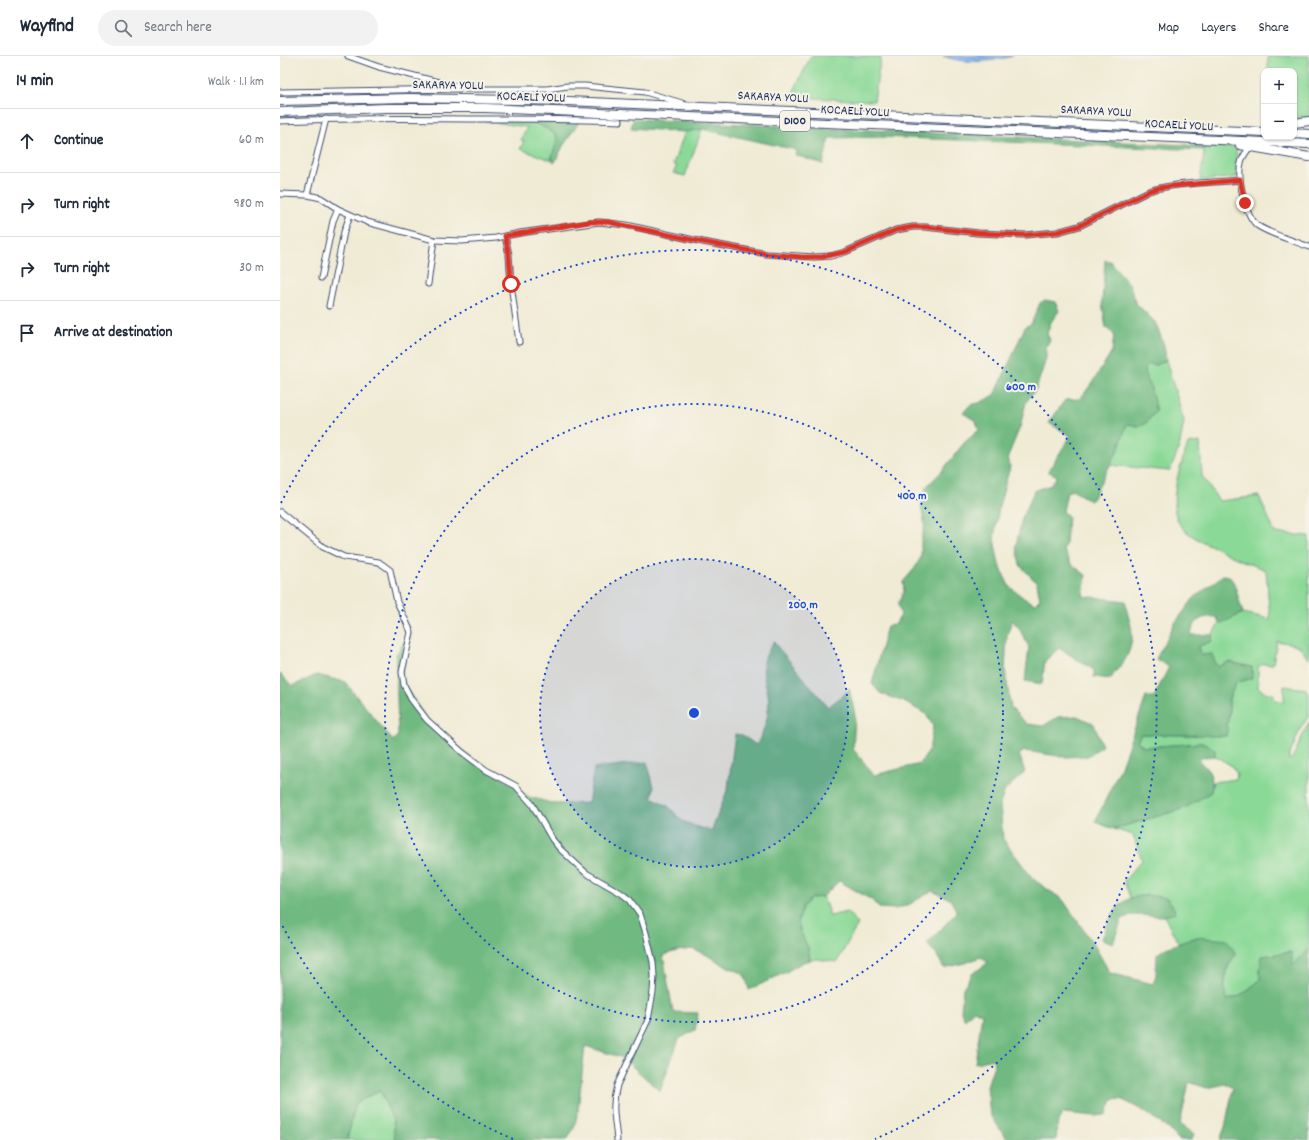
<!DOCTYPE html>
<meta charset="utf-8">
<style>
:root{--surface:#fff;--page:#f2f2f3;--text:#1f2937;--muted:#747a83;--line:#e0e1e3}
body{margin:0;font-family:Dekko,sans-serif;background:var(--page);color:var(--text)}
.controls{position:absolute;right:12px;top:12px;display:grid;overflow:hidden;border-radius:8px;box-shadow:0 1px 3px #0004}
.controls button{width:36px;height:36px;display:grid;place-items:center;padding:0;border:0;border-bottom:1px solid var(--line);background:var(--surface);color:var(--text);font:20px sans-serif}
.stop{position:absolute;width:12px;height:12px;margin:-9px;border:3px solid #d93025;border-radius:50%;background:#fff}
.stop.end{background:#d93025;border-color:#fff;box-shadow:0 1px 4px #0008}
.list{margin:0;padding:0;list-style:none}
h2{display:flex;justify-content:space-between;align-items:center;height:52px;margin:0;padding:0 16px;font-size:17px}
h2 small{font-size:13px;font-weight:400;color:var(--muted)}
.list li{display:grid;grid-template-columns:26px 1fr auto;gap:12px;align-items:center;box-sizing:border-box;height:64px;padding:0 16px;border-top:1px solid var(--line)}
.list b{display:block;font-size:15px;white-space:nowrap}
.list em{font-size:13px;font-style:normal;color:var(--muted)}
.icon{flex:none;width:22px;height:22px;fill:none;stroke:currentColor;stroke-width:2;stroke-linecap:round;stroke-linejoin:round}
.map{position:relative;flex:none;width:1029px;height:1084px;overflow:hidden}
header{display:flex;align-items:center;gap:24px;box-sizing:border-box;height:56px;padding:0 20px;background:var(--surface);border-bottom:1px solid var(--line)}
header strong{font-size:19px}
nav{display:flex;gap:22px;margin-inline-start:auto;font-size:14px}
.search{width:280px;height:36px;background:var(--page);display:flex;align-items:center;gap:10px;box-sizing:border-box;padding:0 14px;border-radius:22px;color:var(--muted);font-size:15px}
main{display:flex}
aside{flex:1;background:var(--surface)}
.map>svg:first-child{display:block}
.green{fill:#8bd997;stroke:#53847a}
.forest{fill:#70b980;stroke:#46746f}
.water{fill:#86b7f2;stroke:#5073a8}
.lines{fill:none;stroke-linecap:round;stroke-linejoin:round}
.minor-casing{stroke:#3b4b70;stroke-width:7}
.trunk-casing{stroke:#3b4b70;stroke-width:10}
.minor{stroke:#fff;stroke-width:5}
.trunk{stroke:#fff;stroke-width:8}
.route{stroke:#d93025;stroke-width:5}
.ring{fill:none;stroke:#1d4ed8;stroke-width:2;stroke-dasharray:2 4}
.labels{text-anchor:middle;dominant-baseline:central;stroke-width:4;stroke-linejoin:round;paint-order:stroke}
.shield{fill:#f7f3e8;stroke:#5d6a87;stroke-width:1}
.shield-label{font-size:12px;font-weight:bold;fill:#1b2f5e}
.street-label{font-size:13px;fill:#1b2f5e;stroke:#f7f3e8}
.centre{fill:#1d4ed8;stroke:#f7f3e8;stroke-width:2}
.ring-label{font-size:12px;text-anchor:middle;font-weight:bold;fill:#1d4ed8;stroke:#f7f3e8;stroke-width:4;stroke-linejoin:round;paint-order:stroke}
</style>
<header>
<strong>Wayfind</strong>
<div class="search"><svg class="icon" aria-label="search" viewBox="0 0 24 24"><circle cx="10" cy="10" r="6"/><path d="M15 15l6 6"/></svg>Search here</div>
<nav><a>Map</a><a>Layers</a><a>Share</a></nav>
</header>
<main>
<aside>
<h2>14 min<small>Walk · 1.1 km</small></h2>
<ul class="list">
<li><svg class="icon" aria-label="ahead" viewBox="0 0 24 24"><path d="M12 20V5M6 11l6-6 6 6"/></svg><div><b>Continue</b></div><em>60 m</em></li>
<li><svg class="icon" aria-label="right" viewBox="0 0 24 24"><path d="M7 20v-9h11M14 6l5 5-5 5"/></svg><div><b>Turn right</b></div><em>980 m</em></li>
<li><svg class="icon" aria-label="right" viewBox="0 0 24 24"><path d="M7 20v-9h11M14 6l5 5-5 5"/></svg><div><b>Turn right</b></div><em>30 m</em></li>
<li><svg class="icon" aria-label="arrive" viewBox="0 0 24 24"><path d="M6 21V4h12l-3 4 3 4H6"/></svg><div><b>Arrive at destination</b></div></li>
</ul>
</aside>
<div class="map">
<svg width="1029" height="1084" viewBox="0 0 1029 1084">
<rect width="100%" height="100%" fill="#f7f3e8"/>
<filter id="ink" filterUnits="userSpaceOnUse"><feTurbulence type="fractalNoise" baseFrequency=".025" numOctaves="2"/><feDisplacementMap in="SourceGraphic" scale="8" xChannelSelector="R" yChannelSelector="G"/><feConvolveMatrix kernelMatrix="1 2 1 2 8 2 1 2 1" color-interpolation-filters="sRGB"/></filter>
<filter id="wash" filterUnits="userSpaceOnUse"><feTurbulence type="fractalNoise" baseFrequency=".012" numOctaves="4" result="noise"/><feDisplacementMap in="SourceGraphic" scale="16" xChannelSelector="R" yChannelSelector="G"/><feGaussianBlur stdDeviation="0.9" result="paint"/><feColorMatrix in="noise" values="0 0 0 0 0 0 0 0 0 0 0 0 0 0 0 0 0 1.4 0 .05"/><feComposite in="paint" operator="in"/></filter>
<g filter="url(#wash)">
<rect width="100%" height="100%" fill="#f0ebd4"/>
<g class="green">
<path d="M531,0H601L594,45L511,41Z"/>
<path d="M988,0H1029V61L1014,63V15H988Z"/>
<path d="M205,65H258L257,68L267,73L276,79L277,85L271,104L240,93L244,85L241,84L247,71Z"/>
<path d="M422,73L405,120L393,117L397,110L393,108L405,76Z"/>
<path d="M925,90L956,91L957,121L920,125Z"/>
<path d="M886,304L904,365L899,392L890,415L830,409L838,394L847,367L858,370L865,368L876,355L870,329L866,321L865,311L868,308L876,309Z"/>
<path d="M920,386L922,420L939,445L979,440L995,477L1029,480V603C1025,601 1025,596 1022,593C1016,587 1005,587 997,585L993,608H983L978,611V631L984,636L993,638L995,644L1004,646V630L1026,633L1029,638V660L1021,671L1008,703H1012L1029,666V893L1012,910L980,913V924L960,940L947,944C942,925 945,914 956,898L917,881L899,888L884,860L895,856L867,839L850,842L844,825L862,804L853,779L834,773L905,752L931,736L933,726L956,723L957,718L952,710L935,700L934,693L922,687L864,691L857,685L860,678L946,680L949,656V642L956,627L949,606L937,611L921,599L919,590L932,585V579L939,568L963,557L990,563L986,514C975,509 963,506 952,500C948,499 945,496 941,494C926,487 901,479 896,460C890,437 901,409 908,388Z"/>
<path d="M543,841L550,860L567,856L578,868L557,906L537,903L530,904L528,892L522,879L518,867L523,850L532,842Z"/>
<path d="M100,1034L113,1064L115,1084H67L76,1047Z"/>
</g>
<g class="forest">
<path d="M353,63L925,90L924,94L603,81L549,82L543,108L515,99L517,94L422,73L405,76L351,72Z"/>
<path d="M258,65L299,66L283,90L275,106L271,104L277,85L276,79L267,73L257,68Z"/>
<path d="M825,204L830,205L850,229L855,246L875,266L884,289L886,304L876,309L868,308L865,311L866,321L870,329L876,355L865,368L858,370L847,368L838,394L811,445L792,434L787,436L783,455L788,460L786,487L783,493L791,508L806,519L803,540L846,545C845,556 852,566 852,579C852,588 848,601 842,608C837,615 835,614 831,623L814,621V614L779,592L765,605L762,628L745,625L749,591L739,572L732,564L727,579L725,614L731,652L747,668L763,670L778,661L797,660L814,668L822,690L808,700L786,701L745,695L739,698L745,716L725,734L720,748L723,783L753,823L783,844L814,889L830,917L873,928L876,919L877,898L886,892L917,881L947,884L956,898L947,911L944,933L947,944L960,940L980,924V913L982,900L1011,896L1013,909L1029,893V1084H940L945,1071L953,1032L946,1028L927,1032L909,1026L900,1068L914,1078L912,1084H899L890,1074L864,1055L841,1043L832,1044L826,1059L815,1060L783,1057L778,1065L776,1084H728L710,1059L707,1030L714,1009L713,1003L695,1007L702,958L694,954L685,963L681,956L683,932L692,918L708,907L701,901L685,907L664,912L656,898L647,888L677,856L670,843L652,835L630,848L616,853L599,852L592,844L559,825L543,841L532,842L523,850L518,867L522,879L528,892L530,904L523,906L506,916L469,934L466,922L462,917L442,908L425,898L412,893L397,895L383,899L393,956L418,957L415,974L399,983L380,1035L343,1002L305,990L298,1055L294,1072L287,1084H115L113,1064L100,1034L76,1047L67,1084H0V617L12,630L37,619L65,626L113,685L118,679L116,599L131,576L122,616L124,629L147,664L206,714L236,730L246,740L275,748L308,747L314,712L367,706L374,731L372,741L388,750L402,765L420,772L432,774L448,732L455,678L462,679L476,689C485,676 491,653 488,638C486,628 482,618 484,607C485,599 490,592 494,585L496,589L548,651L566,637L569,632L575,659L573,693L594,719L640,708L649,695L653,670L646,658L624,646L600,637L592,628L607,570L615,569L621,559L618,548L624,535L623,526L635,512L641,501V485L645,469L641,451L646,431L662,415L684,387L699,374L696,365L683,357L690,349L699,347L715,339L745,271L751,268L760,247L765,244L775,246L779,255L771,266L767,278L770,284L766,291V303L756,333L746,346L740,371L728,400L730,411L719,450L714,483L719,509L729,530L745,543L755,548L760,543L757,527L740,509L736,490L742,462L754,435L771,429L777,420L768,415L791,380L769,367L785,344L800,343L813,326L832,295L834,278L826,272L822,247Z"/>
<path d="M943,519L949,520L954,527L963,557L939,568L937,561C922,560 914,563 911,579H932V585L919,590L921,599L932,598L937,611L949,606L972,611V622L956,627L949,642V656L946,680L861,678L857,685L864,691L922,687L935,693V700L923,701L919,705C930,715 934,720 931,736L905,752L834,773L815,766L840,713L866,641H874L889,611L876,603L895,567L914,542Z"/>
<path d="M867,839L887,842L894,852L895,857L884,860L850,859L842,863L833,887L822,883C828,868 834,848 851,842C856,840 862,840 867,839Z"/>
</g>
<path class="water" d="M663,0H733C712,6 684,8 663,0Z"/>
</g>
<g filter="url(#ink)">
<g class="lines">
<g class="minor-casing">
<g id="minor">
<path d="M68,0L99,11L186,33H267L288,30H305L365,36L402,47"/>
<path d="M0,36L179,33"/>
<path d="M0,65C64,62 127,62 191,63C241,63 291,63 340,65"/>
<path d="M970,91C966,96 962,101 961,107C957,122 965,160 978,170C992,179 1013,184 1029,191"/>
<path d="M0,138L28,139L41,142L58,153L87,166L154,184L182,185L216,182L240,177L319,166L346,169L423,186L487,198L534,201L551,200L565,196L616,174L633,171H645L698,177L745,179L777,176L799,170L869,135C898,126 930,127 960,124"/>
<path d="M27,139L46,63"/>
<path d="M225,180L229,199L231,228L239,286"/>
<path d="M41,222L53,165L58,153"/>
<path d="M148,228L154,184"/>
<path d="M49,250L64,176L70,159"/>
<path d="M0,456L43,491L64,501L99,506L110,514L117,546L131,576L122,616L124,629L131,643L147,664L182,696L206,714L236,730L252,748L272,783L280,793L306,817L341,837L350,844L360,858L366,877L373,906L374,920L373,936L368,964L337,1029C331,1051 335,1062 337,1084"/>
</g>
</g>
<g class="trunk-casing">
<g id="trunk">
<path d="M0,45L127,42L288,45L984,76"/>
<path d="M0,56L106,52H205L1029,88"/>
<path d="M1014,67L1029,65"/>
<path d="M1014,77L1029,78"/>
<path d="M960,89L1029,101"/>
</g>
</g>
<use href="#minor" class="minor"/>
<use href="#trunk" class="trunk"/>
</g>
</g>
<g class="lines" filter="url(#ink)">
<path class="route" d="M231,228L229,199L225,180L309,166H328L423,186L487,198L522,201H542L565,196L616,174L633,171H646L698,177L745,179L777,176L799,170L869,135L879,132L892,130L960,124L965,147"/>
</g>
<circle cx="414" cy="657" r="154" fill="#1d4ed8" fill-opacity=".12"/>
<g class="ring">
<circle cx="414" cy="657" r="154"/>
<circle cx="414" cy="657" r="309"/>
<path d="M233 1083A463 463 0 0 1 1 867M1 447A463 463 0 1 1 595 1083"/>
</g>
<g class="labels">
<rect class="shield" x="500" y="55" width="30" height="20" rx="3"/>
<g class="shield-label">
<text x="515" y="65">D100</text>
</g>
<g class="street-label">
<text transform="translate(168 30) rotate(1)">SAKARYA YOLU</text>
<text transform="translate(251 42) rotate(2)">KOCAELİ YOLU</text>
<text transform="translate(493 42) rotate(3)">SAKARYA YOLU</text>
<text transform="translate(575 56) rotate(3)">KOCAELİ YOLU</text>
<text transform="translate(816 56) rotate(3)">SAKARYA YOLU</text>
<text transform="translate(899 70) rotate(3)">KOCAELİ YOLU</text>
</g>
</g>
<circle cx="414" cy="657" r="6" class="centre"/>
<g class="ring-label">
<text x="741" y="334">600 m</text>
<text x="632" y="443">400 m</text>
<text x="523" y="552">200 m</text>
</g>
</svg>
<div class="controls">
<button>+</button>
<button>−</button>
</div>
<div class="stop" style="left:231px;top:228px"></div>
<div class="stop end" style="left:965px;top:147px"></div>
</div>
</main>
